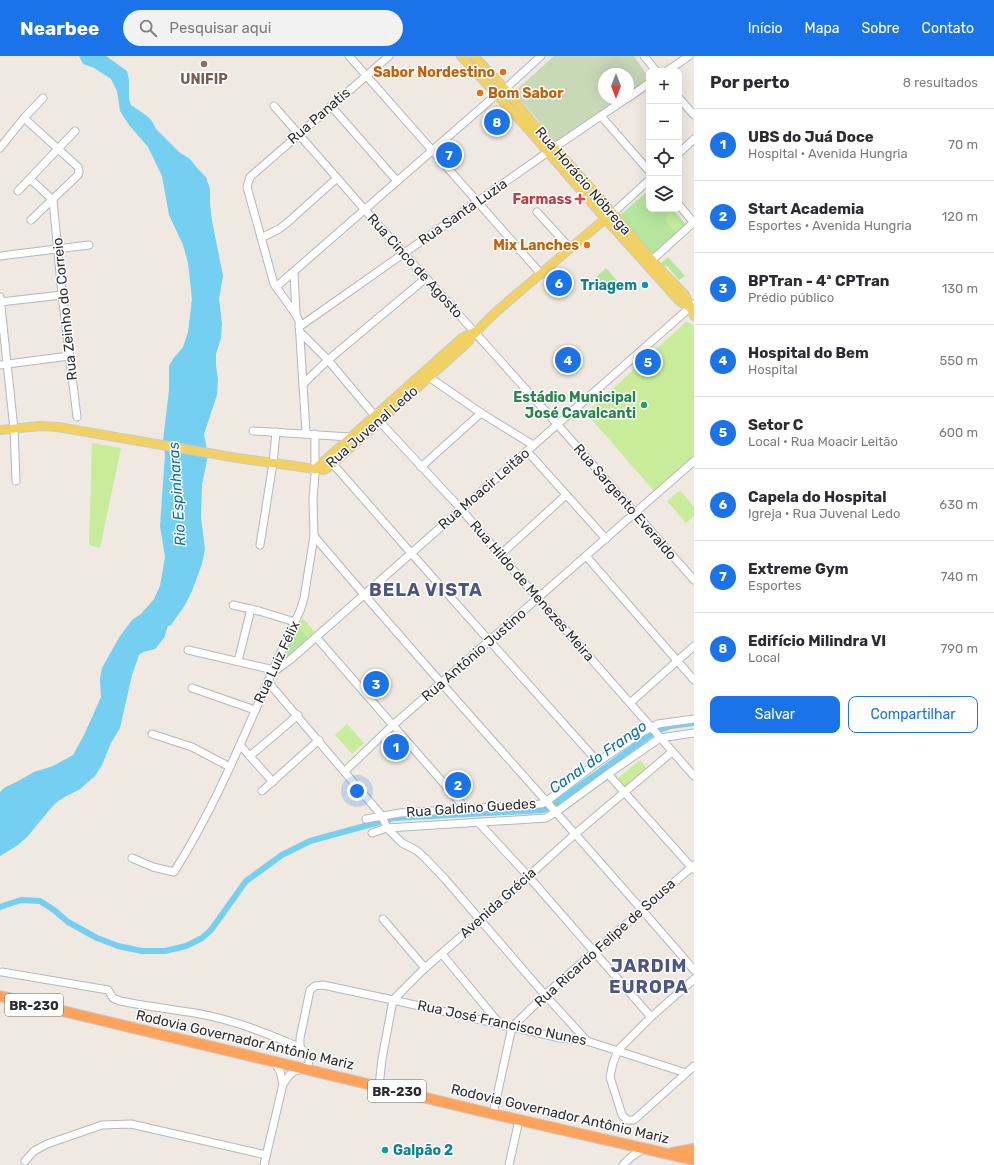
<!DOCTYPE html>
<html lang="pt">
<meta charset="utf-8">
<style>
:root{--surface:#fff;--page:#f2f2f3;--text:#2b2b33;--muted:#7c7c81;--line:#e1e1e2;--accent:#1a73e8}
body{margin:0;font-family:Rubik,sans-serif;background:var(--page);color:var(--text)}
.controls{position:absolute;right:12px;top:12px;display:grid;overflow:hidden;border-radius:8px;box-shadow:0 4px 16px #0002}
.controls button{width:36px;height:36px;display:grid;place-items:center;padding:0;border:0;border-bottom:1px solid var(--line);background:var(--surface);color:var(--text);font:20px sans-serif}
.compass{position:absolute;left:598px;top:12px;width:36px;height:36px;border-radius:50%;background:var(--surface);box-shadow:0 4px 16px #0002;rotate:180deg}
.you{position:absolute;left:357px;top:735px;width:14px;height:14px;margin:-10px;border:3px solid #fff;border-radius:50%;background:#1a73e8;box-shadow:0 0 0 6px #1a73e833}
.badge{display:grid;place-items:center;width:26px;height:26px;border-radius:50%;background:var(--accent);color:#fff;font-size:13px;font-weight:700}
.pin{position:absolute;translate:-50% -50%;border:2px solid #fff;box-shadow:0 1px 4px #0006}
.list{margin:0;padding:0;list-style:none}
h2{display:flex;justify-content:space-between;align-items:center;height:52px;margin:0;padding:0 16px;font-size:17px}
h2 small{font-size:13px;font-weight:400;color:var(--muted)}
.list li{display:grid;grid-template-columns:26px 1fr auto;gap:12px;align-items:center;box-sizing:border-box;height:72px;padding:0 16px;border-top:1px solid var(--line)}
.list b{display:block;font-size:15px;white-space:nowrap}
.list p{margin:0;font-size:13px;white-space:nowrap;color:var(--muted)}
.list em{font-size:13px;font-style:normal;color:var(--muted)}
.actions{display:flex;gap:8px;padding:12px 16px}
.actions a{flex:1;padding:9px 0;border:1px solid var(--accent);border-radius:8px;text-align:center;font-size:14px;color:var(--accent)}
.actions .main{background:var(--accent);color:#fff}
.icon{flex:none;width:22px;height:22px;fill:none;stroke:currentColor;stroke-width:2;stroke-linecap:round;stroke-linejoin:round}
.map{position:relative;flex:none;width:694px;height:1109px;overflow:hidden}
header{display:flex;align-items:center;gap:24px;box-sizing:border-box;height:56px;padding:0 20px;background:var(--accent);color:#fff}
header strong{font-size:19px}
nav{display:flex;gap:22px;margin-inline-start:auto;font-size:14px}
.search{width:280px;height:36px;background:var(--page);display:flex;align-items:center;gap:10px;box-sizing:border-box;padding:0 14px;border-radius:22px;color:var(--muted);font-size:15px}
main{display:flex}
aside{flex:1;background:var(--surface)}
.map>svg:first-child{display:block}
.green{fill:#b6e59e}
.cemetery{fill:#c8d9b8}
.pitch{fill:#c9ec9a}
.water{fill:#75cff0}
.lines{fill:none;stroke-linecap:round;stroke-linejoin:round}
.canal{stroke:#75cff0;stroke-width:6}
.minor-casing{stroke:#b4b7c1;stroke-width:9}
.major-casing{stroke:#c9c9c9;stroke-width:10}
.highway-casing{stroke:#c9c9c9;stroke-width:12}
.minor{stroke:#fff;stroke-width:7}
.major{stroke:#f2d163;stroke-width:8}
.highway{stroke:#ffa35c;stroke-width:10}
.education-dot{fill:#8d6e63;stroke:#fff;stroke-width:1.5}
.food-dot{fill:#e8710a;stroke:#fff;stroke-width:1.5}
.health-dot{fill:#e0444e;stroke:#fff;stroke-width:1.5}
.culture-dot{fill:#0f9aa8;stroke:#fff;stroke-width:1.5}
.leisure-dot{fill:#2e9e5b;stroke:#fff;stroke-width:1.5}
.labels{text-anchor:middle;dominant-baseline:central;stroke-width:3;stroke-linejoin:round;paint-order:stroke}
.shield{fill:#fff;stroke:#6d6d6d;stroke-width:1}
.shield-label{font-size:13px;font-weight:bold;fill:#2e2e2e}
.food-label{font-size:14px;font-weight:bold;fill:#c56008;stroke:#fff;text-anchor:end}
.education-label{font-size:14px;font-weight:bold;fill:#785e54;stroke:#fff}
.street-label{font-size:14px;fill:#2e2e2e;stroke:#fff}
.health-label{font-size:14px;font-weight:bold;fill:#be3a42;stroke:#fff;text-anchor:end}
.culture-label{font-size:14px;font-weight:bold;fill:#0d838f;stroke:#fff;text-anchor:end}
.leisure-label{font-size:14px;font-weight:bold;fill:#27864d;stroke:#fff;text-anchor:end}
.water-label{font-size:15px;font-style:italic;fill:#0d6fa3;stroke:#fff}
.district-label{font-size:18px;font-weight:bold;letter-spacing:1px;fill:#4d5680;stroke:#fff}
</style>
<header>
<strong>Nearbee</strong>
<div class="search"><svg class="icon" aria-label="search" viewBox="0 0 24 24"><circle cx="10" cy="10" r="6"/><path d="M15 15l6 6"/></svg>Pesquisar aqui</div>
<nav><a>Início</a><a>Mapa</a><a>Sobre</a><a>Contato</a></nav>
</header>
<main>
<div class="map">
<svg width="694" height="1109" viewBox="0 0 694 1109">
<rect width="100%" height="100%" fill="#efe9e1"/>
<g class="green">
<path d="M649,134V153H673L686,169L654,198L652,199L620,161V159Z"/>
<path d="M668,201L685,220L679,224L667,210H663L661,207Z"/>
<path d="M606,212L619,227L609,235L596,221Z"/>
<path d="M303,563L315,576L284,606L283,604L297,570Z"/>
</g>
<path class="cemetery" d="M554,0H634L649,22V24L628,39V18H604V42H623L557,87L514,36Z"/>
<g class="pitch">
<path d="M670,157L682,170L675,176L664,163Z"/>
<path d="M686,266L690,267L694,271V400L654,435L586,357Z"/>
<path d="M92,387L121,392L100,492L89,489Z"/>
<path d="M680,434L694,451V460L686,467L667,445Z"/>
<path d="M304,564L315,576L308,582L297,570Z"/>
<path d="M347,668L364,687L352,698L335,679Z"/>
<path d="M640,704L647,713L624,731L617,723Z"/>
</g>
<path class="water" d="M79,0H106L127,15L129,24V43L131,49L147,60L152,65L156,73L179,96L190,103L198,113L206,121L210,133V148L212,165L223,220L219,243L222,267L221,282L216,298V310L218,323L217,339L204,378L208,399L202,429L201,462L205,493L202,508L192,535L185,549L171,569L168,570L164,582L155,593L143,596L139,599L132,619L120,672L111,687L102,709L95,720L79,734L66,740L57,746L51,752L28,780L18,789L0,800V736L4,732L20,724L34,716L53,710L73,699L84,679L101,641L100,623L102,612L120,580L132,564L141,558L154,543L160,530L165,501L160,470L165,398L163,384L169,334V310L173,303L183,291L188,276L192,243L188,207L183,189L169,159L162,120L148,91L129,69L120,55L117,35L111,23L94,12L83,8Z"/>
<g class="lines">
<path class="canal" d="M0,851L21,844L40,845L54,854L68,866L97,882L118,890L142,895H165L186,890L202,882L211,874L246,825L282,799L310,785L394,762L543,754L549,752L656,675L671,670L694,667"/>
<g class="minor-casing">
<g id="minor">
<path d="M349,0L541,218"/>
<path d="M644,0L656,15"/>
<path d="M667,15L689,0"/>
<path d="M505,33L541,0"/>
<path d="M628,42L649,27"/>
<path d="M679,42L694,59"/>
<path d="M274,50L365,154L557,368L694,524"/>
<path d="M331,50L397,125"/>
<path d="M601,60L649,115"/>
<path d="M24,62L78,111L79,116L78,119L31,164"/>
<path d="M555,91L627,42"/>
<path d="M0,92L24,62L43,42"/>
<path d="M679,97L694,83"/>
<path d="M30,123L53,144L62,239L77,361"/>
<path d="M18,135L75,75"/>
<path d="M679,149L694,167"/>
<path d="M537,156L570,192"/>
<path d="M613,157L649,124"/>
<path d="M261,182L279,173L287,167L337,122"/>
<path d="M0,200L89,189"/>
<path d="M652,204L694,166"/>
<path d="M294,217L296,258"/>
<path d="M276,231L497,38"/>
<path d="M0,241L14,373L16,425"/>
<path d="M0,246L62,239"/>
<path d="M299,271L548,96"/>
<path d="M300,276L328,304L380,366L461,453L500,499L694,720"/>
<path d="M0,309L69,300"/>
<path d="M429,321L481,357L533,389"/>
<path d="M303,328L328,304L426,222"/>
<path d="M253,375L350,381"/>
<path d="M306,377L299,265L296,259L274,228L247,131L250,121L389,0"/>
<path d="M527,395L606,483"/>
<path d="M333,408L411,497L598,706"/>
<path d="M421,411L481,357"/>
<path d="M314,480C438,627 569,768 694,914"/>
<path d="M260,489L273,407L276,376"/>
<path d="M500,499L566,439"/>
<path d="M586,500L694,624"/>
<path d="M233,549L259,555L295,566"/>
<path d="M316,581L466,753"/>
<path d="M188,594L274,614"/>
<path d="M238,605L251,553"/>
<path d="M272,617L290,604L694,248"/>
<path d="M268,626L382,760L387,772L402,787L416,794L425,802L445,823L545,939L587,985"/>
<path d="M192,632L255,654"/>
<path d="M630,647L694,590"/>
<path d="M152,678L192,691L230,711"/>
<path d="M240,689L273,726"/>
<path d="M250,700L298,659"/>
<path d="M345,715L392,670L694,405"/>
<path d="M608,718L693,813"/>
<path d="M262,735L319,684"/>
<path d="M366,763L400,757L541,748L547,745L598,706L644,675L658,668L694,663"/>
<path d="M479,767L529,821L651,961"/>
<path d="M372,777L387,772L546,762L556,756L608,718L660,682L694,677"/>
<path d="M132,802L153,811L174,816C226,734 258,642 300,555L304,542L314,480L313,443L315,418V378"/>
<path d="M383,863L425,912"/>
<path d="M442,898L499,967"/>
<path d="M2,916L108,934L113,942L120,945C145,950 170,953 195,957C225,962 254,972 282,984C291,988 310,993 309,1005C308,1014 299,1013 293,1016C289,1019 286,1024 283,1028"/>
<path d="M694,923L651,961L618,994L613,1007L610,1021L622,1059L627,1064H634L694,1010"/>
<path d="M300,992V982L310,934L315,930L323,929L393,944L560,982L587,985L686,1017"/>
<path d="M379,1030L382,1003L393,944L425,912L480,864L575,778L672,696"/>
<path d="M493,1058L512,971L545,939L694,809"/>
<path d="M25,1105L34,1095L47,1088L102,1069L131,1068L266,1099"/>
<path d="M264,1109L283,1028L280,1015L274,1006"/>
<path d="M509,1109L519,1064"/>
<path d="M623,1109L631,1101L645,1092"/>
</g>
</g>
<g class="major-casing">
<g id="major">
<path d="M461,0L527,72L609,167L680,246L694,253"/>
<path d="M474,0L505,33L530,64L613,157L656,209L685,239L694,260"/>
<path d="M0,374L40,370L58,371L237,402L323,414L328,412L467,287C484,264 509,245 531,226C558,203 585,179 613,157"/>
<path d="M315,413L462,282L474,276"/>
</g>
</g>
<g class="highway-casing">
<g id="highway">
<path d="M0,940L493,1058L694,1104"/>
<path d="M672,1097L694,1093"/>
</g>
</g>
<use href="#minor" class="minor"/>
<use href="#major" class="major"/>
<use href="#highway" class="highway"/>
</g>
<circle class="education-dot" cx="204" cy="8" r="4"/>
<g class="food-dot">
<circle cx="503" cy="16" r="4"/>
<circle cx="480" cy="37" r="4"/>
<circle cx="587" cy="189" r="4"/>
</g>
<path class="health-dot" d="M578 137h4v4h4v4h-4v4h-4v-4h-4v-4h4z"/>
<g class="culture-dot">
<circle cx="645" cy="229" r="4"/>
<circle cx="385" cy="1094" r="4"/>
</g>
<circle class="leisure-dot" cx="644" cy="349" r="4"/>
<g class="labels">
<g class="shield">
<rect x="5" y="938" width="58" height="22" rx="3"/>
<rect x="368" y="1024" width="58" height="22" rx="3"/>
</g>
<g class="shield-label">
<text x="34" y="949">BR-230</text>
<text x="397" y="1035">BR-230</text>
</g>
<g class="food-label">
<text x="495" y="16">Sabor Nordestino</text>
<text x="488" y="37" text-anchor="start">Bom Sabor</text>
<text x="579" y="189">Mix Lanches</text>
</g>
<g class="education-label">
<text x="204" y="23">UNIFIP</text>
</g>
<g class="street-label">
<text transform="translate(319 60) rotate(-41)">Rua Panatis</text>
<text transform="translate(583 125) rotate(49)">Rua Horácio Nóbrega</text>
<text transform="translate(463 156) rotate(-35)">Rua Santa Luzia</text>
<text transform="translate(415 210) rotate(48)">Rua Cinco de Agosto</text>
<text transform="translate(65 253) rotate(-96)">Rua Zeinho do Correio</text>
<text transform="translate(372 371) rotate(-41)">Rua Juvenal Ledo</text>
<text transform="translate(484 433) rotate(-41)">Rua Moacir Leitão</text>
<text transform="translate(625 446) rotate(49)">Rua Sargento Everaldo</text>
<text transform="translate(532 535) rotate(49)">Rua Hildo de Menezes Meira</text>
<text transform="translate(474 599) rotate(-41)">Rua Antônio Justino</text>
<text transform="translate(277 606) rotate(-65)">Rua Luiz Félix</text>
<text transform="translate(471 752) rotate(-4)">Rua Galdino Guedes</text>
<text transform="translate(498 847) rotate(-42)">Avenida Grécia</text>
<text transform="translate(605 887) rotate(-42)">Rua Ricardo Felipe de Sousa</text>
<text transform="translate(502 967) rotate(12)">Rua José Francisco Nunes</text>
<text transform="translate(245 984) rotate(13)">Rodovia Governador Antônio Mariz</text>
<text transform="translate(560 1058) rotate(13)">Rodovia Governador Antônio Mariz</text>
</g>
<g class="health-label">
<text x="572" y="143">Farmass</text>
</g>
<g class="culture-label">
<text x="637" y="229">Triagem</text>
<text x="393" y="1094" text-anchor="start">Galpão 2</text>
</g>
<g class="leisure-label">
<text x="636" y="341">Estádio Municipal<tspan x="636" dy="16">José Cavalcanti</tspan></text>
</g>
<g class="water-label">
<text transform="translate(177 438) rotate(-94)">Rio Espinharas</text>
<text transform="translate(598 701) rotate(-35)">Canal do Frango</text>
</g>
<g class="district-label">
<text x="426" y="534">BELA VISTA</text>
<text x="649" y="910">JARDIM<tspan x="649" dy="21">EUROPA</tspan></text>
</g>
</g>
</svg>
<div class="controls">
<button>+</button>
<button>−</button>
<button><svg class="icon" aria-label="locate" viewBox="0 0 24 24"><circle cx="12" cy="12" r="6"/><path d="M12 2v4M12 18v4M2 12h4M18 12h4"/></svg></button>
<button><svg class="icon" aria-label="layers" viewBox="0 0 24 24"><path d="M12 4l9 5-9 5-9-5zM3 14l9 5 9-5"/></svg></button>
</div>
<svg class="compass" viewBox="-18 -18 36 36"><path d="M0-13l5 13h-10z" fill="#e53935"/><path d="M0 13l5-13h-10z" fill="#7c7c81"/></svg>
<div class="you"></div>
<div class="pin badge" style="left:396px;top:691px">1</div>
<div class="pin badge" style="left:458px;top:729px">2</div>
<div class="pin badge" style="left:376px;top:628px">3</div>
<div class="pin badge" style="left:568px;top:304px">4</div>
<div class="pin badge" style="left:648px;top:306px">5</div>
<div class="pin badge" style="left:559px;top:227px">6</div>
<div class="pin badge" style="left:449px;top:99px">7</div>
<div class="pin badge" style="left:497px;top:66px">8</div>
</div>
<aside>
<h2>Por perto<small>8 resultados</small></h2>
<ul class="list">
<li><span class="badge">1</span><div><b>UBS do Juá Doce</b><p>Hospital · Avenida Hungria</p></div><em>70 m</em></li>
<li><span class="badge">2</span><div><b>Start Academia</b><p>Esportes · Avenida Hungria</p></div><em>120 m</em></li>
<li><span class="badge">3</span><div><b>BPTran - 4ª CPTran</b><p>Prédio público</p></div><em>130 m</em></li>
<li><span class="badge">4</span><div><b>Hospital do Bem</b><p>Hospital</p></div><em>550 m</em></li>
<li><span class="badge">5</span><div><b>Setor C</b><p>Local · Rua Moacir Leitão</p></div><em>600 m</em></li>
<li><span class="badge">6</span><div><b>Capela do Hospital</b><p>Igreja · Rua Juvenal Ledo</p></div><em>630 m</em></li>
<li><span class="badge">7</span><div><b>Extreme Gym</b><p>Esportes</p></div><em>740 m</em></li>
<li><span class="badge">8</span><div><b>Edifício Milindra VI</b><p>Local</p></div><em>790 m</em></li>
</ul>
<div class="actions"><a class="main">Salvar</a><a>Compartilhar</a></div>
</aside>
</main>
